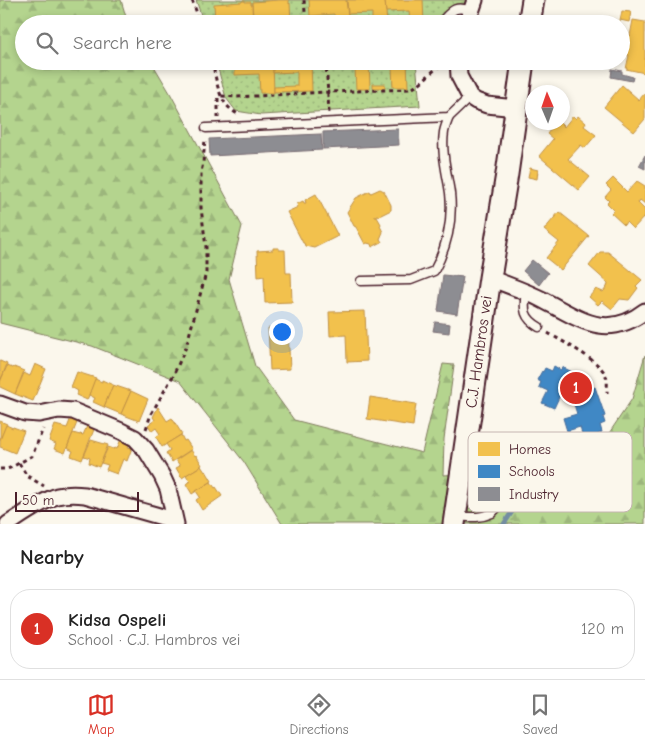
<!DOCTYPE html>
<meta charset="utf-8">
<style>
:root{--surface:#fff;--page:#f2f2f2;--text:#222;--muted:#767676;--line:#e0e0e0;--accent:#d93025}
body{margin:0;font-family:"Comic Neue",sans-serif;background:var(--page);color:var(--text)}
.compass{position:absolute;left:525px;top:85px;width:45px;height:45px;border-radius:50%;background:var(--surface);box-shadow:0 2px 8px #0003;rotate:358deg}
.scale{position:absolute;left:15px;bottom:12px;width:124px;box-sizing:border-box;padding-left:5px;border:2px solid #4a1f2b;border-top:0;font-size:14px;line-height:18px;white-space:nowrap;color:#4a1f2b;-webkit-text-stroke:4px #fbf7ec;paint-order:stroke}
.you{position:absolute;left:281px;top:331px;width:18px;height:18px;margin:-12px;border:4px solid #fff;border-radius:50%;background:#1a73e8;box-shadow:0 0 0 8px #1a73e833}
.badge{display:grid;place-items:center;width:32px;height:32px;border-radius:50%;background:var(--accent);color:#fff;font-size:16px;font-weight:700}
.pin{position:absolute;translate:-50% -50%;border:2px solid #fff;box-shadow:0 1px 5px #0006}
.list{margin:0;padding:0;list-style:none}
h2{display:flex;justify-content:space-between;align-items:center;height:65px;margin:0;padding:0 20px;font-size:21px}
h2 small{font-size:16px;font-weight:400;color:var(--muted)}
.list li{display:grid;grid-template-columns:32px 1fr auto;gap:15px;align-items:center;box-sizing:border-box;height:80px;margin:0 10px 10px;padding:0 10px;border:1px solid var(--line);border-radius:20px}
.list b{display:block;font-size:19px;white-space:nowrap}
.list p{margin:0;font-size:16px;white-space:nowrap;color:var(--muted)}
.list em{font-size:16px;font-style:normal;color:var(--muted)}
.icon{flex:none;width:28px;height:28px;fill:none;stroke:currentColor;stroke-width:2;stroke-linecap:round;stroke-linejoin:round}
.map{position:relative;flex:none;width:645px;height:524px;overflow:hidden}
.search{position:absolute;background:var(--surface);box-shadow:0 2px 8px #0003;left:15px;right:15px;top:15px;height:55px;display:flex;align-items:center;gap:12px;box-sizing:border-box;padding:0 18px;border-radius:28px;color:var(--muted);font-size:19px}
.sheet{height:155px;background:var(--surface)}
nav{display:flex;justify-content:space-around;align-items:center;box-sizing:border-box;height:70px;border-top:1px solid var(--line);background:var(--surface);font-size:14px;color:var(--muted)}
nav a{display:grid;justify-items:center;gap:2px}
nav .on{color:var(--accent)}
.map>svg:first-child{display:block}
.forest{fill:url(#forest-firs);stroke:#7f7a5c}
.garden{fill:url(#garden-dots);stroke:#7f7a5c}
.homes{fill:#f2c14e;stroke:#c09044}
.schools{fill:#3f88c5;stroke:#426897}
.industry{fill:#8d8d92;stroke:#796c73}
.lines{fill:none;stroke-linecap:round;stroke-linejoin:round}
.stream{stroke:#738da1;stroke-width:5}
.service-casing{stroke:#4a1f2b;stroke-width:11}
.minor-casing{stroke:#4a1f2b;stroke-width:19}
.secondary-casing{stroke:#4a1f2b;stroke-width:25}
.path{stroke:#4a1f2b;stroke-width:3;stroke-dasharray:4 4;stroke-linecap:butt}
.service{stroke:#fbf7ec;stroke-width:8}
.minor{stroke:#fbf7ec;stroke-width:15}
.secondary{stroke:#fbf7ec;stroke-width:21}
.labels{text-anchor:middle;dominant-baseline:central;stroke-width:5;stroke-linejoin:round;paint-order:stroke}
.street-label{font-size:16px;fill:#4a1f2b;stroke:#fbf7ec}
.key{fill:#fbf7ec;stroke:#c6b6b2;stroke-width:1}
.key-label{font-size:14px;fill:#4a1f2b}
</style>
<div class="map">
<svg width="645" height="524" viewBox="0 0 645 524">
<defs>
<pattern id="forest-firs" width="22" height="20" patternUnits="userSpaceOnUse" patternTransform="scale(1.25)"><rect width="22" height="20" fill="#b4d48e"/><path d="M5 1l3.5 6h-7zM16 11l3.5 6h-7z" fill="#9cb67b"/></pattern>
<pattern id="garden-dots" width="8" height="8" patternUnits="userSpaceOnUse" patternTransform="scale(1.25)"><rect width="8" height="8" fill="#b4d48e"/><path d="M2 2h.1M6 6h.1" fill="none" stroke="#9cb67b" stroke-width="1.8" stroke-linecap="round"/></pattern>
</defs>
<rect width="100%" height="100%" fill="#fbf7ec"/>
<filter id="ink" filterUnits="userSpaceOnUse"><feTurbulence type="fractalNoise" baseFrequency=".02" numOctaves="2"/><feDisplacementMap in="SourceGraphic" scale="10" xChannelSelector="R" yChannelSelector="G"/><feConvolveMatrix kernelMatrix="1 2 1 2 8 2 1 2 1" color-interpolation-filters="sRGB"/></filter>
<g filter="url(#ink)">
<path class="forest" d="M0,0H121L126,17L130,24H24V61H151L170,93L242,226L229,279L255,366L294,420L422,453L443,364L454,365L444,439L443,475L585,469L632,399L645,355V524H282L244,462L180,381L92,346L0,323Z"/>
<g class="garden">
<path d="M196,0H467L458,14L447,24H204Z"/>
<path d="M216,61H416L420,106L261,115L236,111L226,98Z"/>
</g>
<g class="homes">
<path d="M279,0H289V4L290,3L291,24H276V17L253,18L252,2Z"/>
<path d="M309,0H346L349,24H334V14L310,16Z"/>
<path d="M347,0H385L387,24H372V13L348,14Z"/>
<path d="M385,0H423L424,24H410L409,11L386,12Z"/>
<path d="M242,1H245V2H251V5H252L253,24H239L238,19L215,20L214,4L242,2Z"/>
<path d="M622,11L631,12L629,22L620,20Z"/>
<path d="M633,20L645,22V73L626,69L629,55L621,54L624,36H630Z"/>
<path d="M235,61H273L274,93H260L259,74L235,75Z"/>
<path d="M273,61H311L312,91L274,92V87L297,86V72L273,73Z"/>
<path d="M330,61H369L370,89H356L355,69L331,70Z"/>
<path d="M369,61H407L408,87H393L392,67L369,68Z"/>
<rect x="373" y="84" width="12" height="4"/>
<path d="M622,85L639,100L644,94L645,95V119L634,132L604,107Z"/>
<path d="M573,116L576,119L578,116L586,123L584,126L596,135L585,148L581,145L568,159L590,177L579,190L539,156L553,139L547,134L556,122H559L564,127Z"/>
<path d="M530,168L538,170L537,179L528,177Z"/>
<path d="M613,178L627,192L637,181L645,186V204L640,200L638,203L645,210V216L633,229L626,222L624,225L611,213L614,210L607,203L609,201L605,197L611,190L606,185Z"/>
<path d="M380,189L384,191L391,205V210L379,216L377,215L375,216V217H377L381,224L380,226L383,232L380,239L382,242L372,247L371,244L367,243L365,244L356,227L354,226L347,212L356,198L370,191L371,193Z"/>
<path d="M316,194L338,236L314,248L305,246L304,243H303L287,212L298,207L297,204L303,201L304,203H306L305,200Z"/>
<path d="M559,212L589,236L561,270L546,258L559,242L544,230Z"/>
<path d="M273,248H279V250H285L286,273H291L292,302L265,303L264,276L258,277L257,251L273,250Z"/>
<path d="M600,252H608L642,280L636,286L638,288L629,300L620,299L612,309L602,301L598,305L589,297L596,289L603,292L607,287L608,283L589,266Z"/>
<path d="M365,311L367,361L347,362L346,335L330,336L329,312Z"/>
<path d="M268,328H288L290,369L270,370Z"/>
<path d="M0,361L7,364L0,382Z"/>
<path d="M35,364L46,369L33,401L15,394L24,373L30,376Z"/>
<path d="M7,366L13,368L14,367L24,371L15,394L0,387V382Z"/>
<path d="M77,372L96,378L87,400L76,395L78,391L71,387Z"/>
<path d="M95,379L102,382V380L113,385L104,407L93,402L95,398L89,395Z"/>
<path d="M113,385L131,391L121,414L104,407Z"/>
<path d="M131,391L148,399L139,421L121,414Z"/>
<path d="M370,397L416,404L413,426L367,419Z"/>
<path d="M158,407L167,421L172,418L182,434L162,447L156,437L160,434L156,428L152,431L148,425L155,420L153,417Z"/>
<path d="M71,418L78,420L65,453L54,449L56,444L49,441L55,425L67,428Z"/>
<path d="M0,421L7,424L0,440Z"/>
<path d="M88,424L95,427L82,460L71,456L73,451L67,448L73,433L80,435V434L83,435Z"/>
<path d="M6,425L13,428V427L24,431L15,453L0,447V440Z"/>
<path d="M181,435L184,441L186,440L192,449L172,462L166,453L170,450L166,444Z"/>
<path d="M121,439L130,442L128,447L132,448L127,461L123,459L117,474L106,470L108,465L101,463L108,447L114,449L115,448L117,449Z"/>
<path d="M91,440L108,445L99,467L89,463L90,458L84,456Z"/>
<path d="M191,450L195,456L196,455L202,465L182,478L176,468L180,466L176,460Z"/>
<path d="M201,466L205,472L206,471L212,481L192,494L186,484L190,481L186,475Z"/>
<path d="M211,482L215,488L216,487L222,496L202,510L196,500L200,497L196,491Z"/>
</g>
<path class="schools" d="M554,366L561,370L562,367L589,380L588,383L592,385L593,388L595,387L605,416L603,417L605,423L600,425L602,432L598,434L599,435L589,439V437L583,438L580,427L567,431L563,418L577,414L573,401L560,395L554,408L542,403L548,391L539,387L541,382L537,380L542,371L543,372L545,368L552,371Z"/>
<g class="industry">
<path d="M612,69L622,71V74L633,77L632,81L611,77Z"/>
<path d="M398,129L399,145L323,149V132Z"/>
<path d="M321,134L322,150L210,156L209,139Z"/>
<path d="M645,155V169L639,166Z"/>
<path d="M532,260L548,273L539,285L523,271Z"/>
<path d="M443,275L463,277L457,314L438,311Z"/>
<path d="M435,322L450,324L449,333L433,331Z"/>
</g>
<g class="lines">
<path class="stream" d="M504,524L519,501"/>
<g class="service-casing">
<g id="service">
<path d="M439,24C451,12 454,4 471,11"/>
<path d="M206,128L449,117L470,97"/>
<path d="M361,281L411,280L434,271C447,247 453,220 450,193C447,173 441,152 444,132C445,127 447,122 449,117"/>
<path d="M526,293C523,310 524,318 539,327"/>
<path d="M456,516C470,517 478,519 492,513L531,472L546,450"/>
</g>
</g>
<g class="minor-casing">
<g id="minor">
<path d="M467,24L475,0"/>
<path d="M458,61L459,76L470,97L476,101L487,105L516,108"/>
<path d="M490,278C507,285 526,291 543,300C580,319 606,341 645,311"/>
<path d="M0,404L25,413L39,414L59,410L73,411L121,431L135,438L146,450L162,476L168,489L176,524"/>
<path d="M8,524C22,515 42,501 57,496C66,494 76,494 85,495L166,518L173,524"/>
</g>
</g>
<g class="secondary-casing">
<g id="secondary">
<path d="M529,24L533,0"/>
<path d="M454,524L490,278L507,174L523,61"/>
</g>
</g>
<g class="path">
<path d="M192,0L201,24"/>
<path d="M304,0L306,24"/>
<path d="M212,61C217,82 218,104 238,114"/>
<path d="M326,61L329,113"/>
<path d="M218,118V98L221,96L237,97L328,92L411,89C423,83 432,70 444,63"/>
<path d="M548,333C563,342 601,361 606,376C608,381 607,387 607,393"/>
<path d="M146,429L151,414L173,376L186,347L206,273V247L201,208V172L203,163L205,139"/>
<path d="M19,463L27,476L44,486"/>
<path d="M0,469H7L10,468L32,456L43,429"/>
<path d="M476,490L493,484L501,487"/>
</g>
<use href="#service" class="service"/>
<use href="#minor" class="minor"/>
<use href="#secondary" class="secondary"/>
</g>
</g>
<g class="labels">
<g class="street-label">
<text transform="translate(479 352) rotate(-82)">C.J. Hambros vei</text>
</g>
</g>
<rect x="468" y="432" width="164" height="80" rx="8" class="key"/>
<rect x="478" y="442" width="22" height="14" fill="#f2c14e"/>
<rect x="478" y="465" width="22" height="13" fill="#3f88c5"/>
<rect x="478" y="487" width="22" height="14" fill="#8d8d92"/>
<g class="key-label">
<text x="509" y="454">Homes</text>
<text x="509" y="476">Schools</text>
<text x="509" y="499">Industry</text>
</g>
</svg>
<svg class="compass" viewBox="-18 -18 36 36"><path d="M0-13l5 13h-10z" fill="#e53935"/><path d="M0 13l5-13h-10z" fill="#767676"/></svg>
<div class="scale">50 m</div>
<div class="you"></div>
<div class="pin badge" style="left:576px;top:388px">1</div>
<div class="search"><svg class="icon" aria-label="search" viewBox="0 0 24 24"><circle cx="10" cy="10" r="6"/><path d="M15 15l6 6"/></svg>Search here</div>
</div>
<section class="sheet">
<h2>Nearby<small></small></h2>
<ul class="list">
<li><span class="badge">1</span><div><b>Kidsa Ospeli</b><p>School · C.J. Hambros vei</p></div><em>120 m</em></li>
</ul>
</section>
<nav>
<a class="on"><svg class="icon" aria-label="map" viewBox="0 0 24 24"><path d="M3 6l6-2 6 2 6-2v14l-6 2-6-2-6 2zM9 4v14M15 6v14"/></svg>Map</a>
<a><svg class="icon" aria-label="directions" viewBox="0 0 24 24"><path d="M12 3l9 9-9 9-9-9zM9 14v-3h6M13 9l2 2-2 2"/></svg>Directions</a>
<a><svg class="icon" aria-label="saved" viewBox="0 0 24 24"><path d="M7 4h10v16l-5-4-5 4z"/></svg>Saved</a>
</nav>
